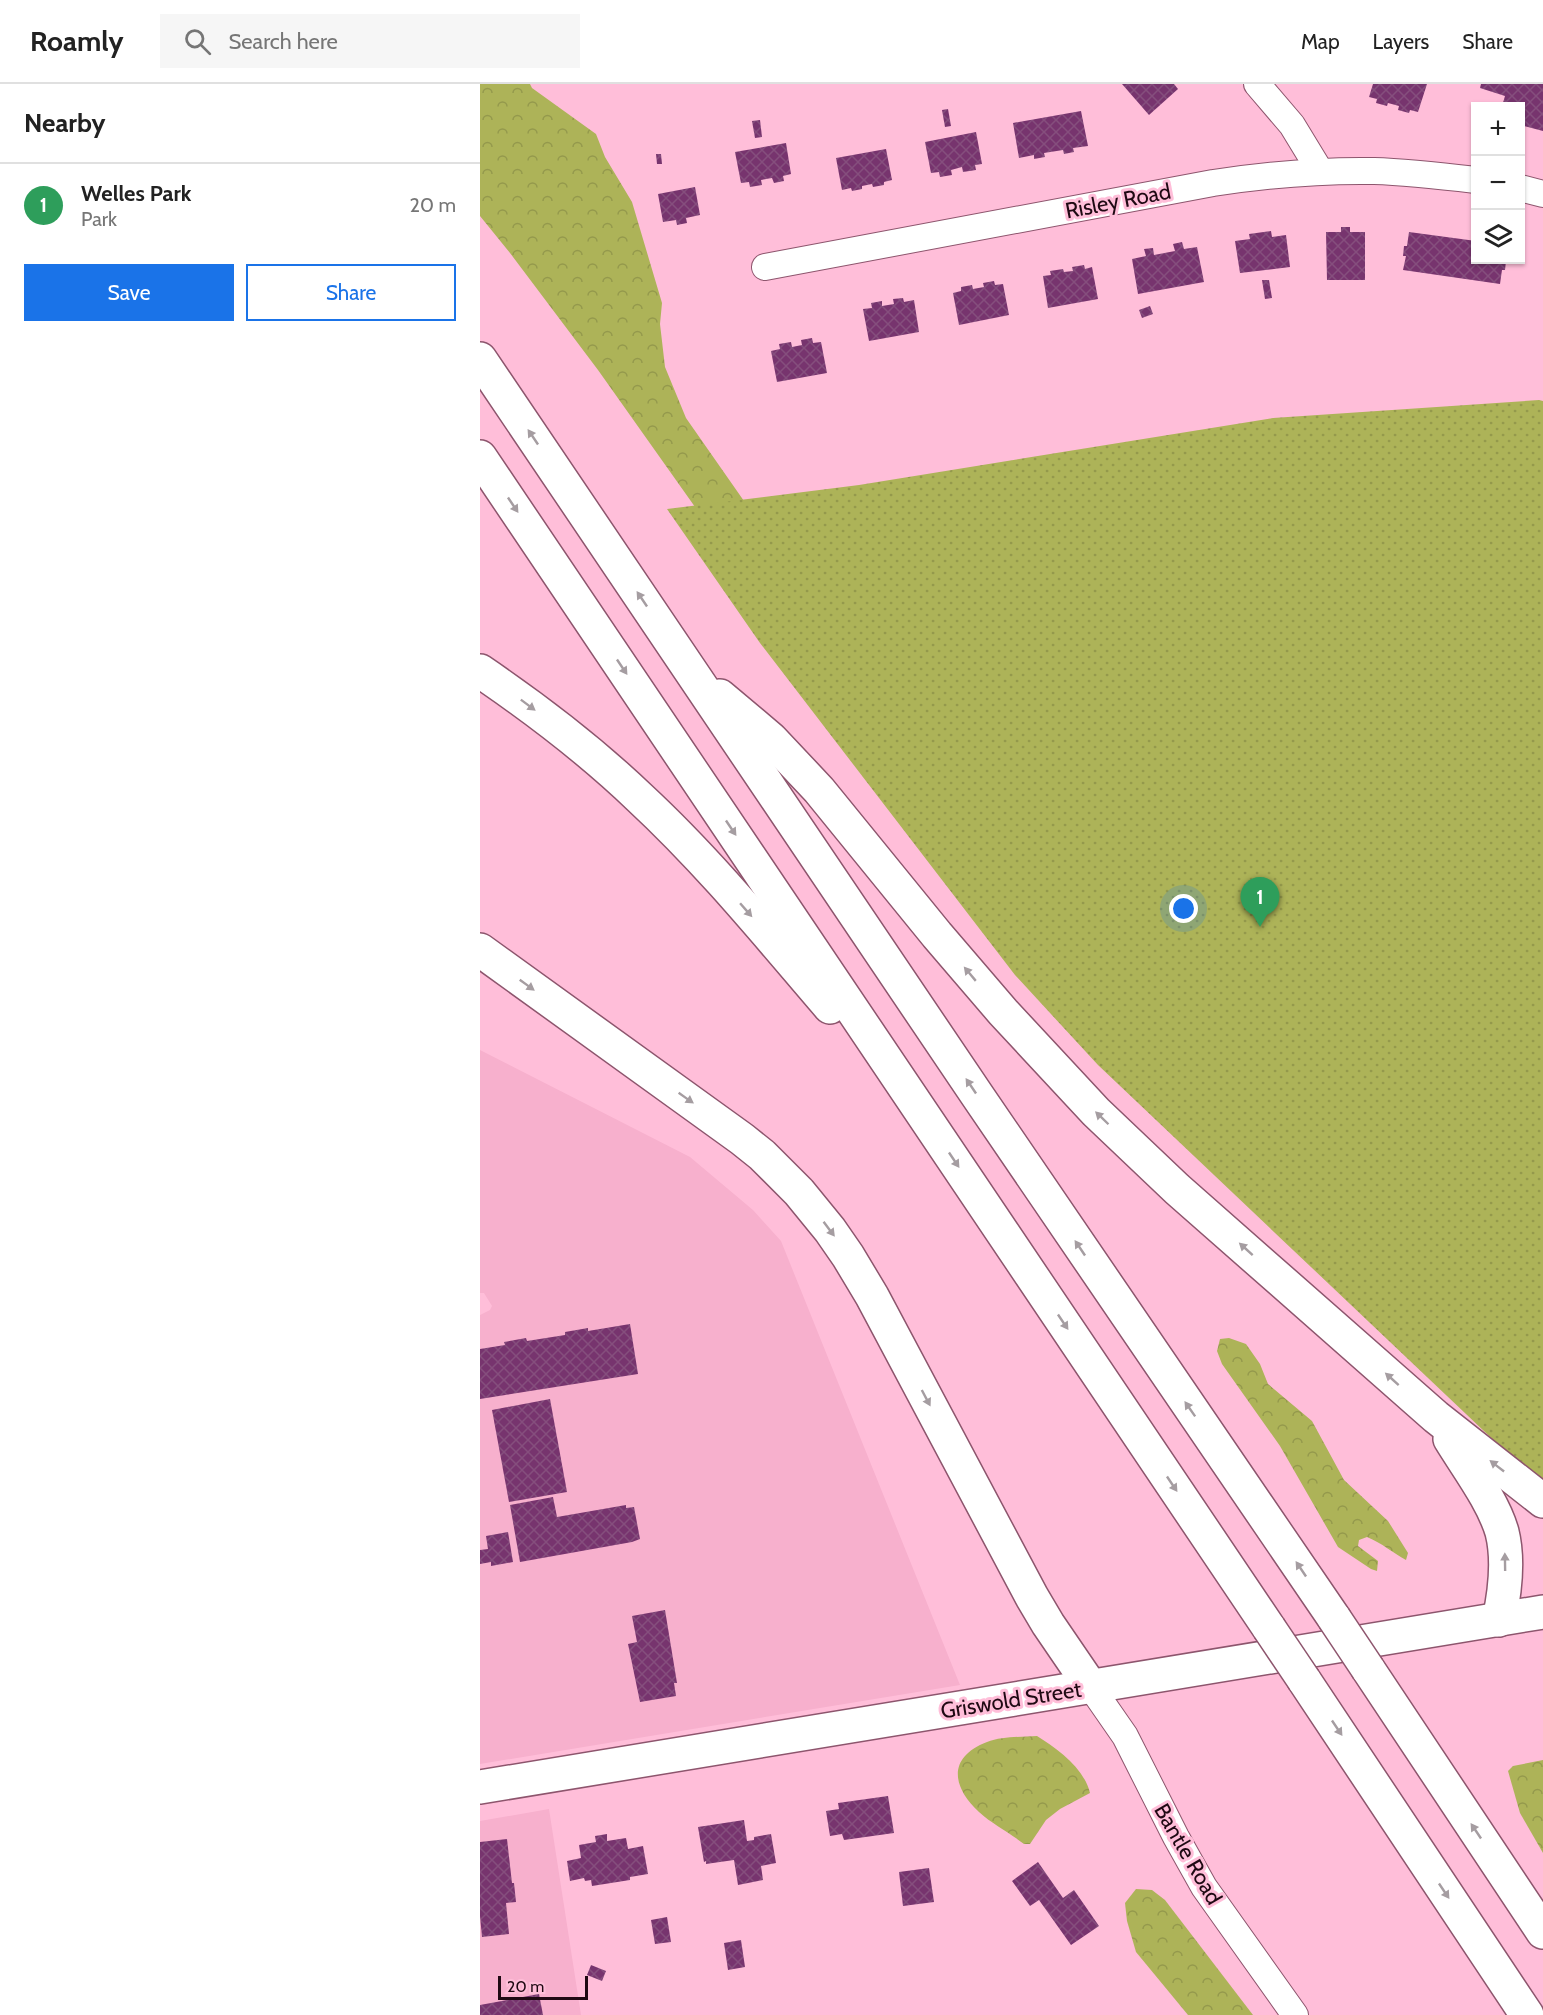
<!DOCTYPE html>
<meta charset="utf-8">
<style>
:root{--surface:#fff;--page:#f6f6f6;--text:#222;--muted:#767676;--line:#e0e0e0;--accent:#1a73e8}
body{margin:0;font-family:Cabin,sans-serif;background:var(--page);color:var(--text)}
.controls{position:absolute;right:18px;top:18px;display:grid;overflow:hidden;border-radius:0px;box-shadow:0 2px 4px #0004}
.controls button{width:54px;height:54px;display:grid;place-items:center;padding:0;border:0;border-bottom:2px solid var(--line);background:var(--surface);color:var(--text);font:30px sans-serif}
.scale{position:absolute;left:18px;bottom:15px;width:90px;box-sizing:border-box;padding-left:6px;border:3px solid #1f0913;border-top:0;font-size:16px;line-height:21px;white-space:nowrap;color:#1f0913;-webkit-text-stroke:4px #ffbed9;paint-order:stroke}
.you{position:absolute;left:704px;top:825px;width:21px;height:21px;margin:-15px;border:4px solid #fff;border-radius:50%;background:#1a73e8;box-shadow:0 0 0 9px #1a73e833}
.badge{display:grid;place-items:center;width:39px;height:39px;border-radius:50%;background:var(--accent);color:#fff;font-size:20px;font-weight:700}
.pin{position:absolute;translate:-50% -50px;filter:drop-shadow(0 2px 3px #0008)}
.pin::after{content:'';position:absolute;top:32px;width:21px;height:18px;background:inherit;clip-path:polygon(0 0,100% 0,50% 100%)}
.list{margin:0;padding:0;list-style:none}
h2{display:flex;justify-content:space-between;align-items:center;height:78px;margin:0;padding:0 24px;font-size:26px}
h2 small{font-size:20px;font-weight:400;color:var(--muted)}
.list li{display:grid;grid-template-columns:39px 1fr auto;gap:18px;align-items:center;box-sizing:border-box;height:84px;padding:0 24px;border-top:2px solid var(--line)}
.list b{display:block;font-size:22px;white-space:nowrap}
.list p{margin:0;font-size:20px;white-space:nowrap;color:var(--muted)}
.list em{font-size:20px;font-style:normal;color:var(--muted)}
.actions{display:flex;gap:12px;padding:18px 24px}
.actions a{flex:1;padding:14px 0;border:2px solid var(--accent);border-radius:0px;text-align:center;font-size:21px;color:var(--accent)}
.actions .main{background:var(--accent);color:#fff}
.icon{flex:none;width:33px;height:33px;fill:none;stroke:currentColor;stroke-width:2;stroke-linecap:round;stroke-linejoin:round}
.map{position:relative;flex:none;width:1063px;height:1931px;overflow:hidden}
header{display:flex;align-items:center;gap:36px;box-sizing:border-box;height:84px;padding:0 30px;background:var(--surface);border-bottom:2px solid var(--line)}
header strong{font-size:28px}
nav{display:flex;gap:33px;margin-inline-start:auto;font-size:21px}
.search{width:420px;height:54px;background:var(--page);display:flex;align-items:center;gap:15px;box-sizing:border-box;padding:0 21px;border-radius:0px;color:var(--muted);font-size:22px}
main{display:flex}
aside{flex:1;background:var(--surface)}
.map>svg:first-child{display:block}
.built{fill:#f7b0cd}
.forest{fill:url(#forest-crowns)}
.park{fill:url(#park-dots)}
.building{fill:url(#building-cross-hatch)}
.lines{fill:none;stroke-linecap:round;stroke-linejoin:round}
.street-casing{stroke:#8d556d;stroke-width:28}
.secondary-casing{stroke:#8d556d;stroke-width:36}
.highway-casing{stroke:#8d556d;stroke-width:36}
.street{stroke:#fff;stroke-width:26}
.secondary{stroke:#fff;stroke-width:33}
.highway{stroke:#fff;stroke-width:33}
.highway-bridge-casing{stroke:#8d556d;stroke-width:36;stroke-linecap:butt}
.highway-bridge{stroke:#fff;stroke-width:33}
.oneway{fill:#a59da1}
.labels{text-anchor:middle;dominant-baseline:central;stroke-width:6;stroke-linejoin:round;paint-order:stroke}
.street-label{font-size:22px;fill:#1f0913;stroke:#ffbed9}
</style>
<header>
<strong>Roamly</strong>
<div class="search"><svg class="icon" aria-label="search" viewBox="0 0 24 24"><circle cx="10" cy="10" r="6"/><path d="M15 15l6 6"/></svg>Search here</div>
<nav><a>Map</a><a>Layers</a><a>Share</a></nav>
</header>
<main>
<aside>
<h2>Nearby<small></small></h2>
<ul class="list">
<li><span class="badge" style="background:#2e9e5b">1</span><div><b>Welles Park</b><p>Park</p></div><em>20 m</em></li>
</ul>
<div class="actions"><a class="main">Save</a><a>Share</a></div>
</aside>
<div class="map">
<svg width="1063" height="1931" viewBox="0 0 1063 1931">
<defs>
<pattern id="forest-crowns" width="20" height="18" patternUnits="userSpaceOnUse" patternTransform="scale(1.5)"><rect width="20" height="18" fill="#adb358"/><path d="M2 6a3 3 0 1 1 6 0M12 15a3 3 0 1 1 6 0" fill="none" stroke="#94994c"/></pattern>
<pattern id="park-dots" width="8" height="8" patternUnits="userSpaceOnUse" patternTransform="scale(1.5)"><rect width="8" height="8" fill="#adb358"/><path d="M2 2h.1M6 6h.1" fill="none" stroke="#94994c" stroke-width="1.8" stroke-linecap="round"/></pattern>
<pattern id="building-cross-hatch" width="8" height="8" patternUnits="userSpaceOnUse" patternTransform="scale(1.5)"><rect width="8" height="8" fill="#77346e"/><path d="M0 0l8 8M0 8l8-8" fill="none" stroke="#854e7d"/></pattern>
</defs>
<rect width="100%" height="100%" fill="#ffbed9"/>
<g class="built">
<path d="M0,966L210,1073L273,1126L301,1157L480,1601L0,1680V1231L10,1226L12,1222L4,1209H0Z"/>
<path d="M69,1725L101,1931H0V1737Z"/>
</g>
<g class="forest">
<path d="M0,0H50L52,4L116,50L125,73L152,118L182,219L180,240L185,283L206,334L461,699L344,605L118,286L30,169L0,132Z"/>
<path d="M749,1254L766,1260L780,1280L788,1300L832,1337L864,1396L908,1437L928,1469L926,1476C913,1469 902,1459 887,1453L879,1456L878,1462L898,1477L897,1487L891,1485L858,1463L800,1362L742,1280L737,1267L740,1255Z"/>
<path d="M557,1652C578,1665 604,1684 610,1709L580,1725L566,1736L550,1760H544C530,1749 512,1740 499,1728C471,1702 468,1673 507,1658C522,1652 542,1653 557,1652Z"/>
<path d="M1063,1676V1769L1040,1729L1028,1687L1033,1682Z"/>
<path d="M656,1805L672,1806L685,1816L773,1931H708L656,1868L647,1837L645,1819Z"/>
</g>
<path class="park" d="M1059,316L1063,317V1400L1025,1367L618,981L535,891L280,559L187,425L379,401L793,334Z"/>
<g class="building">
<path d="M642,0H694L698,5L669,31Z"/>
<path d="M893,0H947L938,28L930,26L929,29L918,26L919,22L908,19L907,22L896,19L897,15L889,13Z"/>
<path d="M1001,0H1063V47L1040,41V22H1022L1025,12L1000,4Z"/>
<path d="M468,25L471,42L465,43L462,26Z"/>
<path d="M601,27L608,62L593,64L594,68L584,70L583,66L564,69L565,73L554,75V71L539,74L533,39Z"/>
<path d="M280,36L282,53L275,54L272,37Z"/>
<path d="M496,48L502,80L495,81L496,86L483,88L482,83L471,86L472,91L460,93L459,88L451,89L445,58Z"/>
<path d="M306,59L311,90L303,92L304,97L294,99L292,94L281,96L282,101L270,103L269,98L261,99L255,68Z"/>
<path d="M406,65L412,96L404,98V101L393,103L392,100L382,102V105L372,107L371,104L362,106L356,74Z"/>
<path d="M176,70H181L182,80H177Z"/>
<path d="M215,103L220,131L206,134L207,139L197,141L196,136L183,138L178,110Z"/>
<path d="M861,143H870V148H885V196H847L846,148H861Z"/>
<path d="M791,147L792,153L806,151L810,183L760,189L755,157L770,155L769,150Z"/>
<path d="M929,148L996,157V176H1024L1026,177L1025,186H1022L1020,200L923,186L926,172H923L924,162H927Z"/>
<path d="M702,158L704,165L717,163L724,198L658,210L652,175L666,172L664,165L673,164L674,171L695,167L693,160Z"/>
<path d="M604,181L605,185L612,183L618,215L568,224L563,192L571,191L570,187L583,185L584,188L593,187L592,183Z"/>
<path d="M782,196H789L792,214L785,215Z"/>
<path d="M514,197L515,201L523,200L529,231L479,241L473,209L481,207V203L492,201L493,205L504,203L503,199Z"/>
<path d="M423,214L424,218L434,216L439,248L389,257L383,225L392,224L391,219L402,217V222L414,220L413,215Z"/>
<path d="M670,222L673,230L662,234L659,226Z"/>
<path d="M332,254L333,259L341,258L347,289L297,298L291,267L300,265L299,260L311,258L312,263L322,261L321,256Z"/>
<path d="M150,1240L158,1290L0,1315V1265L25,1261L24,1258L46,1254L47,1257L85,1251V1248L108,1244V1247Z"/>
<path d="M70,1315L87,1408L29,1418L12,1326Z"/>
<path d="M73,1413L77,1433L146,1421V1424L154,1423L160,1455L152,1458L40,1478L30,1421Z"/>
<path d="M28,1448L33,1478L11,1482V1478L0,1480V1466L8,1465L6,1452Z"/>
<path d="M185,1526L197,1599H194L196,1612L160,1618L148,1560L157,1558L152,1532Z"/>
<path d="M408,1712L414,1749L364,1756L362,1750L350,1752L346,1727L359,1725L358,1719Z"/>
<path d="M264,1736L267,1757L274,1756V1753L291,1750L296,1779L281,1782L283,1796L258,1801L254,1776L226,1780V1777L224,1778L218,1743Z"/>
<path d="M127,1750V1757L146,1754L148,1765L163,1762L168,1790L150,1793V1796L112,1802L111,1796L105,1797L104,1794L90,1797L87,1777L101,1774L99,1761L116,1758L115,1752Z"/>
<path d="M27,1755L32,1799H34L36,1818L26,1819L29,1850L2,1853L0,1832V1758Z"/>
<path d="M558,1778L583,1814L594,1806L619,1842L591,1861L559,1816L550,1822L532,1797Z"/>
<path d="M449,1784L454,1818L423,1822L419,1788Z"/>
<path d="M187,1833L191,1858L175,1860L171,1836Z"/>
<path d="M261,1856L265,1883L248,1886L244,1859Z"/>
<path d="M111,1881L126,1887L122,1897L107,1891Z"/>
<path d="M59,1910L63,1931H0V1921Z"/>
</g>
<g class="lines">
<g class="street-casing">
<g id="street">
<path d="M777,0L812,41L840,87"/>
<path d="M1040,104L1063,110"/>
<path d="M285,183L733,99C786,91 840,86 894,87C928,88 962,92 996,96"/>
<path d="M611,1603L645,1652L696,1753L724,1803L815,1931"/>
</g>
</g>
<g class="secondary-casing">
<path id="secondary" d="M0,1703L1063,1528"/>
</g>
<g class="highway-casing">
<g id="highway">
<path d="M0,275L497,1011L854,1534"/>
<path d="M0,373L789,1544"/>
<path d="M0,587C56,625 111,667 160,714C229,778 289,852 350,923"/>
<path d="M240,612L291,655L339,706L457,851L523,928L616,1028L697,1105L956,1333L1063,1417"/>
<path d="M0,866L262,1055L282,1071L319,1108L350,1146L368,1172L392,1212L552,1513L568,1540L611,1603"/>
<path d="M970,1355C987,1383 1013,1417 1022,1448C1029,1476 1025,1508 1019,1536"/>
<path d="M888,1585L1063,1848"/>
<path d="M824,1596L1047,1931"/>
</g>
</g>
<use href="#street" class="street"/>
<use href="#secondary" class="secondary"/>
<use href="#highway" class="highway"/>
<g class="highway-bridge-casing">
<g id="highway-bridge">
<path d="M854,1534L888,1585"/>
<path d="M789,1544L824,1596"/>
</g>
</g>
<use href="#highway-bridge" class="highway-bridge"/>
</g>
<defs><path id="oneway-solid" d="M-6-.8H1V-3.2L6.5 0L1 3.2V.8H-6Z" transform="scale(1.5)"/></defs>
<g class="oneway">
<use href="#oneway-solid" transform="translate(53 353) rotate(-124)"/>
<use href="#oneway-solid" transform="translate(33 421) rotate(56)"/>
<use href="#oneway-solid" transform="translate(162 515) rotate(-124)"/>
<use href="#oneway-solid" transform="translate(142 583) rotate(56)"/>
<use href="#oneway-solid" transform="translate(48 621) rotate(37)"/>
<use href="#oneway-solid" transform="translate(251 744) rotate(56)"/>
<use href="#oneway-solid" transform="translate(266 826) rotate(49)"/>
<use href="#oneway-solid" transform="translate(490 890) rotate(-130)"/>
<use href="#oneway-solid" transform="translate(47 901) rotate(36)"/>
<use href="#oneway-solid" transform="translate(491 1002) rotate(-124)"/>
<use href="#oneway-solid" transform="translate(206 1014) rotate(35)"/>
<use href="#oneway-solid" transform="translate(622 1034) rotate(-136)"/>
<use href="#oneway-solid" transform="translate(474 1076) rotate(56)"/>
<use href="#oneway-solid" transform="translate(349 1145) rotate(53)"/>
<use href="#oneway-solid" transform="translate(600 1164) rotate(-124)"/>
<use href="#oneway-solid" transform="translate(766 1165) rotate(-138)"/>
<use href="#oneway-solid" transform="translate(583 1238) rotate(56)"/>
<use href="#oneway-solid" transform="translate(912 1295) rotate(-138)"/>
<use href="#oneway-solid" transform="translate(446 1314) rotate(62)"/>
<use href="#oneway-solid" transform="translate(710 1325) rotate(-125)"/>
<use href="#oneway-solid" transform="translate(1017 1382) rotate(-142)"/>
<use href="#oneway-solid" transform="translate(692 1400) rotate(56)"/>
<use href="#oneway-solid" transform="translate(1025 1478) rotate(-91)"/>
<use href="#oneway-solid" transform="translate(821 1485) rotate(-124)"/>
<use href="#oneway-solid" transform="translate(857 1644) rotate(56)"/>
<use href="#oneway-solid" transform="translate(996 1747) rotate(-124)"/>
<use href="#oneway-solid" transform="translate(964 1807) rotate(56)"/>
</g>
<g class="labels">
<g class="street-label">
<text transform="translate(638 117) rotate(-11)">Risley Road</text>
<text transform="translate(531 1616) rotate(-9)">Griswold Street</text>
<text transform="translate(708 1770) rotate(60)">Bantle Road</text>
</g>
</g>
</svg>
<div class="controls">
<button>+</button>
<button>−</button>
<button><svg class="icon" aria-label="layers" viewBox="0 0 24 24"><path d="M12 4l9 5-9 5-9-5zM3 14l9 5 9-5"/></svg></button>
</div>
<div class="scale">20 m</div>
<div class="you"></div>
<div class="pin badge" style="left:780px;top:843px;background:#2e9e5b">1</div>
</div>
</main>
